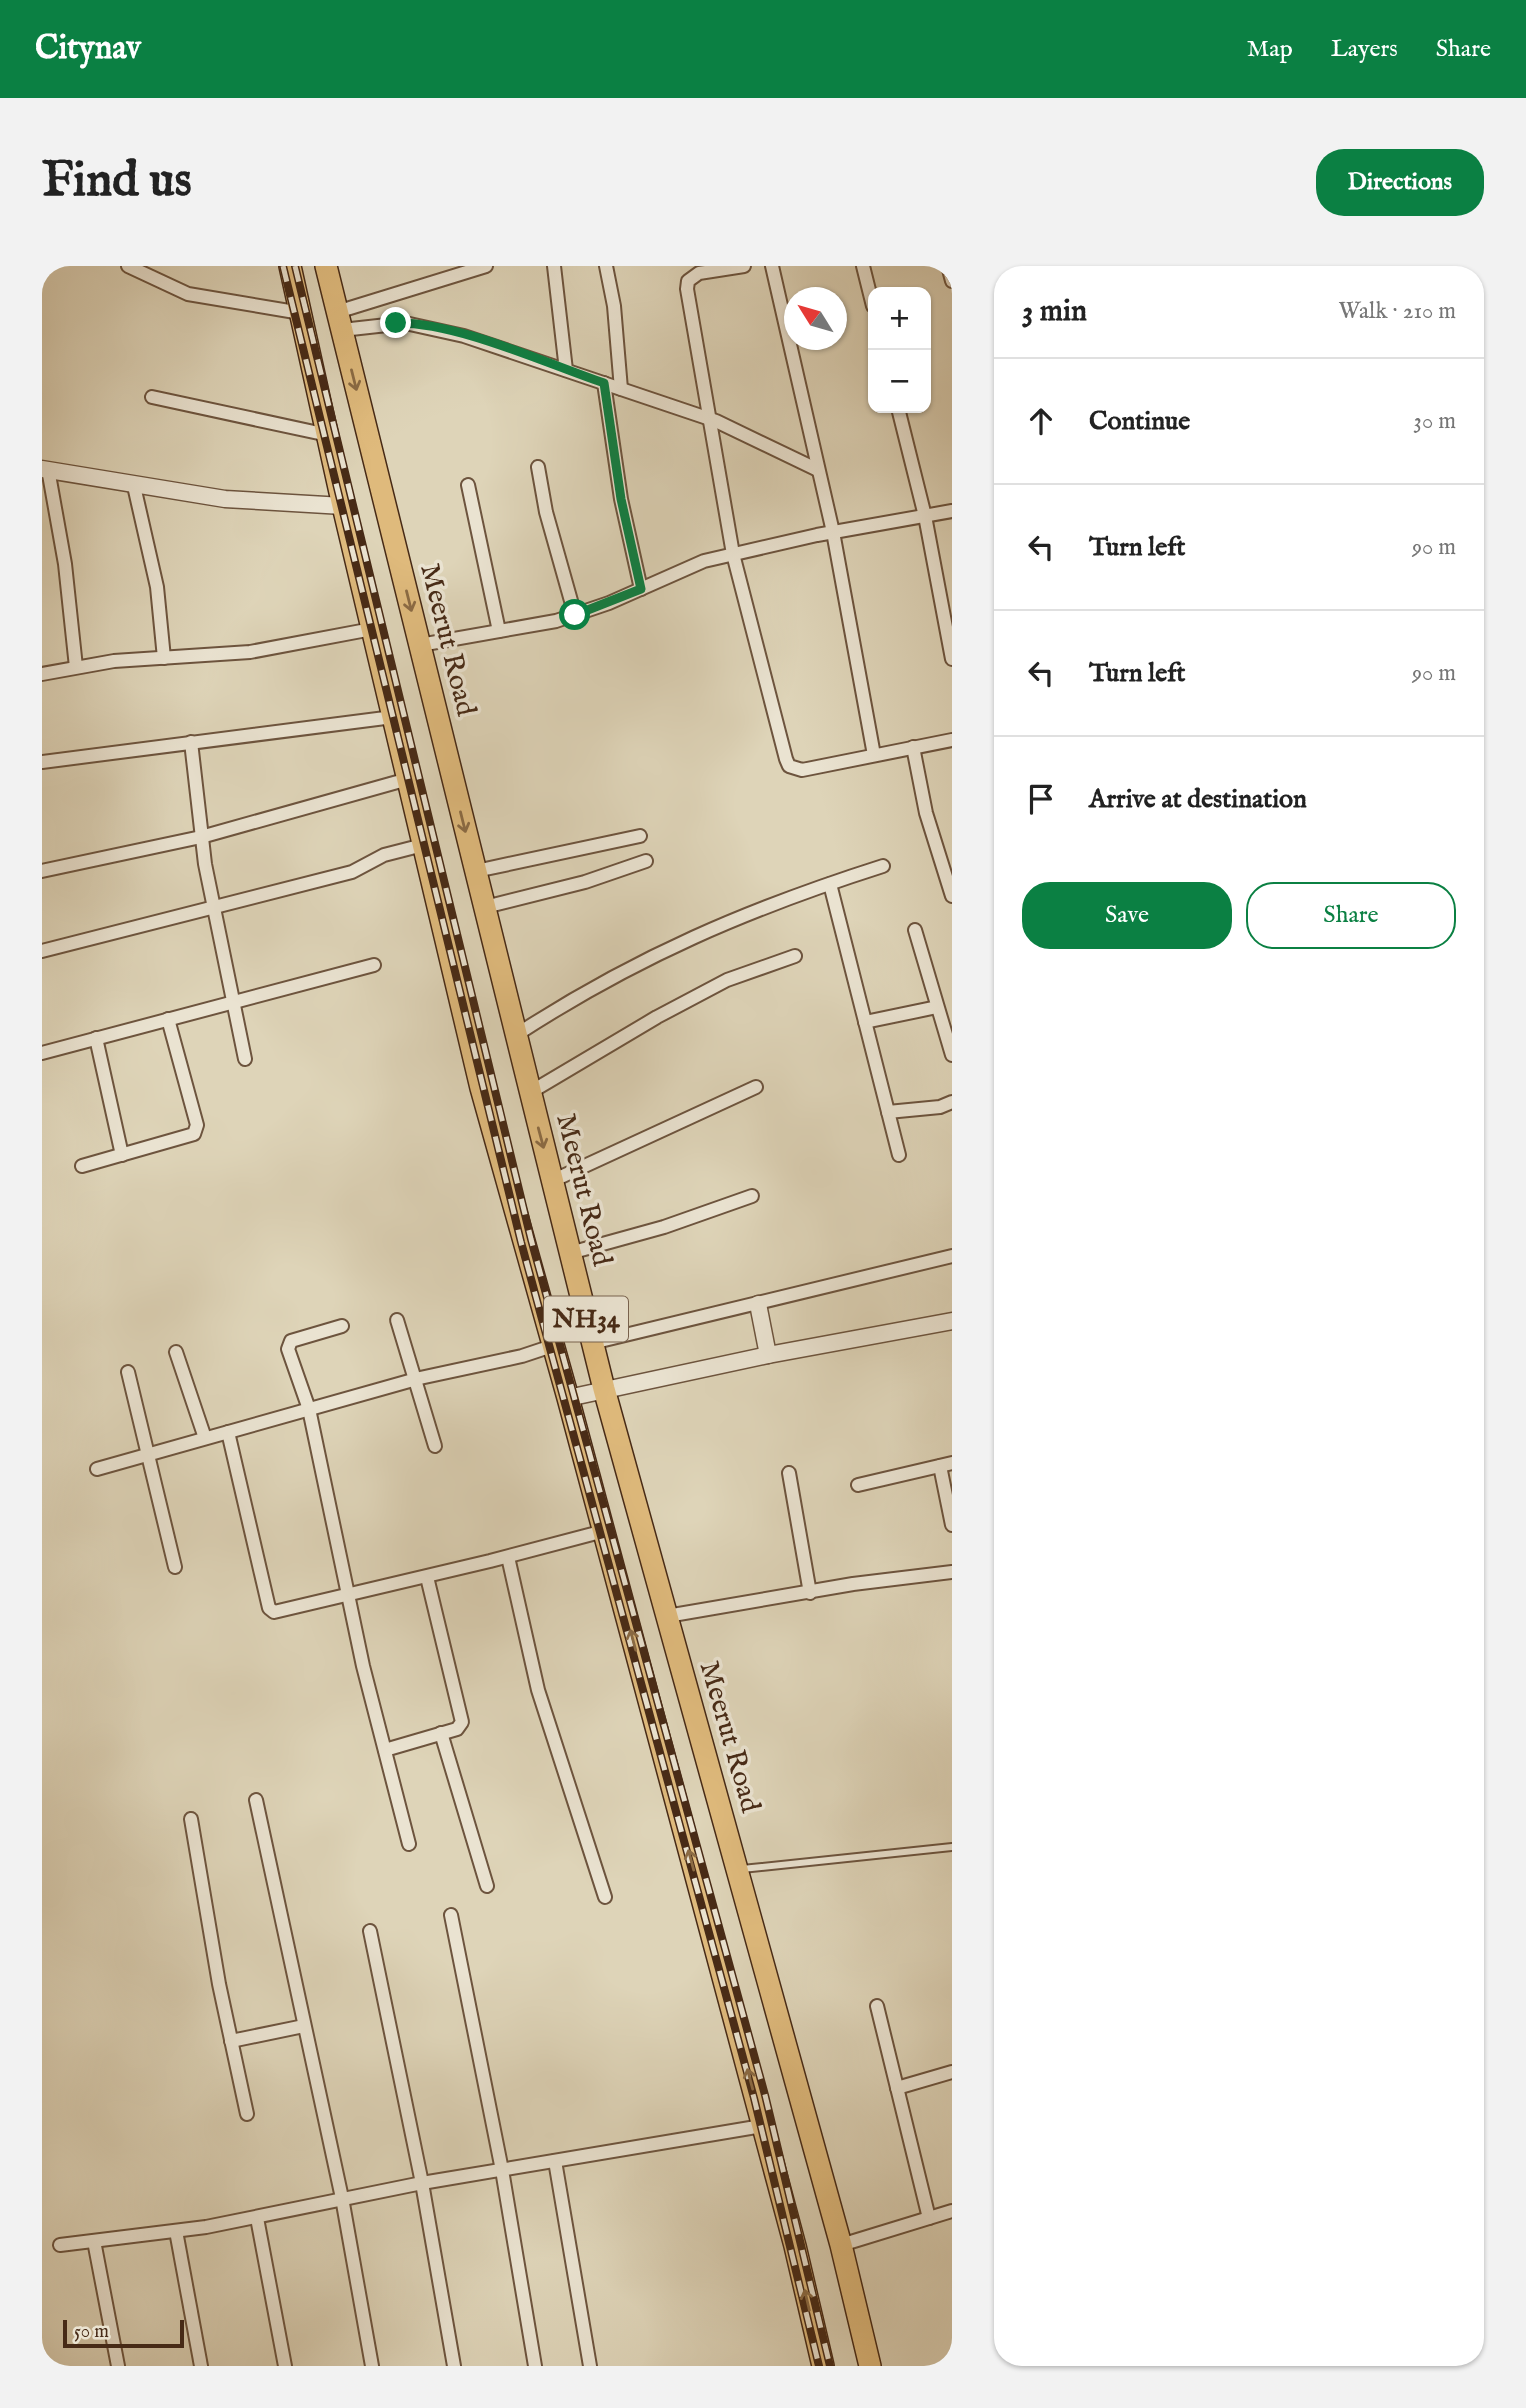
<!DOCTYPE html>
<meta charset="utf-8">
<style>
:root{--surface:#fff;--page:#f2f2f2;--text:#222;--muted:#767676;--line:#e0e0e0;--accent:#0b8043}
body{margin:0;font-family:"IM FELL English",serif;background:var(--page);color:var(--text)}
.controls{position:absolute;right:21px;top:21px;display:grid;overflow:hidden;border-radius:14px;box-shadow:0 2px 5px #0004}
.controls button{width:63px;height:63px;display:grid;place-items:center;padding:0;border:0;border-bottom:2px solid var(--line);background:var(--surface);color:var(--text);font:35px sans-serif}
.compass{position:absolute;left:742px;top:21px;width:63px;height:63px;border-radius:50%;background:var(--surface);box-shadow:0 2px 5px #0004;rotate:307deg}
.scale{position:absolute;left:21px;bottom:18px;width:121px;box-sizing:border-box;padding-left:7px;border:4px solid #472a16;border-top:0;font-size:19px;line-height:24px;white-space:nowrap;color:#472a16;-webkit-text-stroke:5px #eae3d1;paint-order:stroke}
.stop{position:absolute;width:21px;height:21px;margin:-16px;border:5px solid #0b8043;border-radius:50%;background:#fff}
.stop.end{background:#0b8043;border-color:#fff;box-shadow:0 2px 7px #0008}
.list{margin:0;padding:0;list-style:none}
h2{display:flex;justify-content:space-between;align-items:center;height:91px;margin:0;padding:0 28px;font-size:30px}
h2 small{font-size:23px;font-weight:400;color:var(--muted)}
.list li{display:grid;grid-template-columns:46px 1fr auto;gap:21px;align-items:center;box-sizing:border-box;height:126px;padding:0 28px;border-top:2px solid var(--line)}
.list b{display:block;font-size:26px;white-space:nowrap}
.list em{font-size:23px;font-style:normal;color:var(--muted)}
.actions{display:flex;gap:14px;padding:21px 28px}
.actions a{flex:1;padding:16px 0;border:2px solid var(--accent);border-radius:28px;text-align:center;font-size:24px;color:var(--accent)}
.actions .main{background:var(--accent);color:#fff}
.icon{flex:none;width:38px;height:38px;fill:none;stroke:currentColor;stroke-width:2;stroke-linecap:round;stroke-linejoin:round}
.map{position:relative;flex:none;width:910px;height:2100px;overflow:hidden;border-radius:28px}
header{display:flex;align-items:center;gap:42px;box-sizing:border-box;height:98px;padding:0 35px;background:var(--accent);color:#fff}
header strong{font-size:33px}
nav{display:flex;gap:38px;margin-inline-start:auto;font-size:24px}
.intro{display:flex;align-items:center;justify-content:space-between;box-sizing:border-box;height:168px;padding:0 42px}
h1{margin:0;font-size:49px}
.button{padding:18px 32px;border-radius:28px;background:var(--accent);color:#fff;font-size:24px;font-weight:700}
main{display:flex;gap:42px;padding:0 42px}
aside{flex:1;background:var(--surface);border-radius:28px;box-shadow:0 2px 5px #0004}
.map>svg:first-child{display:block}
.lines{fill:none;stroke-linecap:round;stroke-linejoin:round}
.service-casing{stroke:#6d543e;stroke-width:10}
.minor-casing{stroke:#6d543e;stroke-width:16}
.tertiary-casing{stroke:#6d543e;stroke-width:19}
.trunk-casing{stroke:#472a16;stroke-width:24}
.service{stroke:#eae3d1;stroke-width:6}
.minor{stroke:#eae3d1;stroke-width:12}
.tertiary{stroke:#eae3d1;stroke-width:16}
.trunk{stroke:#dfba7c;stroke-width:21}
.rail-casing{stroke:#472a16;stroke-width:8}
.rail{stroke:#eae3d1;stroke-width:5;stroke-dasharray:16;stroke-linecap:butt}
.oneway{stroke:#8b6b44}
.route{stroke:#0b8043;stroke-width:9}
.labels{text-anchor:middle;dominant-baseline:central;stroke-width:7;stroke-linejoin:round;paint-order:stroke}
.shield{fill:#eae3d1;stroke:#78624e;stroke-width:2}
.shield-label{font-size:26px;font-weight:bold;fill:#472a16}
.street-label{font-size:28px;fill:#472a16;stroke:#eae3d1}
</style>
<header>
<strong>Citynav</strong>
<nav><a>Map</a><a>Layers</a><a>Share</a></nav>
</header>
<div class="intro"><h1>Find us</h1><a class="button">Directions</a></div>
<main>
<div class="map">
<svg width="910" height="2100" viewBox="0 0 910 2100">
<rect width="100%" height="100%" fill="#ded4b8"/>
<filter id="stains"><feTurbulence type="fractalNoise" baseFrequency=".00286" numOctaves="4"/><feColorMatrix values="0 0 0 0 .2 0 0 0 0 .09 0 0 0 0 .02 0 0 0 .5 -.17"/></filter>
<radialGradient id="worn" r=".72"><stop offset=".6" stop-color="#630" stop-opacity="0"/><stop offset="1" stop-color="#630" stop-opacity=".3"/></radialGradient>
<g class="lines">
<g class="service-casing">
<path id="service" d="M700,1603L910,1581"/>
</g>
<g class="minor-casing">
<g id="minor">
<path d="M86,0L146,28L259,47"/>
<path d="M512,0L524,104"/>
<path d="M564,0L572,40L579,123"/>
<path d="M702,0L657,7L646,15L645,23L691,288L744,493L747,500L760,504L910,474"/>
<path d="M730,0L791,266L832,489"/>
<path d="M821,0L831,40"/>
<path d="M906,0L910,15"/>
<path d="M295,46L444,0"/>
<path d="M300,64L363,57L422,70L674,155L776,204"/>
<path d="M562,117L579,233L599,323"/>
<path d="M110,131L286,169"/>
<path d="M856,142L883,250L910,393"/>
<path d="M496,201L504,246L533,349"/>
<path d="M6,203L23,298L34,401"/>
<path d="M426,219L457,365"/>
<path d="M92,220L115,321L122,392"/>
<path d="M378,379L514,355L567,337L662,295L775,269L910,245"/>
<path d="M0,408L72,395L208,386L330,363"/>
<path d="M149,476L163,598L203,793"/>
<path d="M871,481L884,547L910,630"/>
<path d="M0,496L351,451"/>
<path d="M0,605L159,571L366,513"/>
<path d="M434,605L598,570"/>
<path d="M788,618L857,889"/>
<path d="M443,641L543,616L604,595"/>
<path d="M873,664L910,789"/>
<path d="M0,685L310,606L342,589L381,579"/>
<path d="M823,756L895,741"/>
<path d="M474,769C594,691 706,643 841,600"/>
<path d="M54,772L80,889"/>
<path d="M0,787L332,699"/>
<path d="M487,827L615,751L685,714L753,690"/>
<path d="M846,846L898,841L910,836"/>
<path d="M40,900L152,868L155,859L126,753"/>
<path d="M510,915L714,821"/>
<path d="M528,987L622,961L710,930"/>
<path d="M355,1054L393,1180"/>
<path d="M300,1060L249,1075L246,1083L267,1143L321,1400L367,1578"/>
<path d="M550,1077L910,990"/>
<path d="M134,1086L163,1172"/>
<path d="M86,1106L133,1301"/>
<path d="M186,1166L227,1342L232,1346L448,1295L562,1265"/>
<path d="M898,1200L910,1259"/>
<path d="M55,1203L378,1112L480,1090L510,1080"/>
<path d="M747,1207L768,1327"/>
<path d="M816,1219L910,1197"/>
<path d="M466,1291L496,1424L563,1631"/>
<path d="M625,1350L811,1318L910,1306"/>
<path d="M399,1467L445,1620"/>
<path d="M343,1484L415,1463L420,1456L385,1311"/>
<path d="M214,1534L300,1932L330,2100"/>
<path d="M149,1553L177,1718L205,1848"/>
<path d="M409,1649L460,1904L493,2100"/>
<path d="M328,1665L380,1917L412,2100"/>
<path d="M835,1740L887,1952"/>
<path d="M189,1775L262,1760"/>
<path d="M855,1822L910,1806"/>
<path d="M513,1895L548,2100"/>
<path d="M215,1952L243,2100"/>
<path d="M134,1965L159,2100"/>
<path d="M52,1975L76,2100"/>
<path d="M18,1979L164,1961L380,1917L720,1860"/>
<path d="M799,1979L910,1945"/>
</g>
</g>
<g class="tertiary-casing">
<g id="tertiary">
<path d="M0,203L183,233L301,240"/>
<path d="M716,1038L726,1089"/>
<path d="M526,1132L726,1089L910,1055"/>
</g>
</g>
<g class="trunk-casing">
<g id="trunk">
<path d="M248,0L301,240L439,822L526,1132L753,1980L781,2100"/>
<path d="M284,0L562,1123L799,1979L828,2100"/>
</g>
</g>
<use href="#service" class="service"/>
<use href="#minor" class="minor"/>
<use href="#tertiary" class="tertiary"/>
<use href="#trunk" class="trunk"/>
<g class="rail-casing">
<g id="rail">
<path d="M241,0L479,976L712,1832L777,2100"/>
<path d="M253,0L489,973L723,1829L788,2100"/>
</g>
</g>
<use href="#rail" class="rail"/>
</g>
<defs><path id="oneway-shaft" d="M-6 0H5M1.5-3L5.5 0L1.5 3" fill="none" stroke-width="1.6" stroke-linecap="round" stroke-linejoin="round" transform="scale(1.75)"/></defs>
<g class="oneway">
<use href="#oneway-shaft" transform="translate(312 114) rotate(76)"/>
<use href="#oneway-shaft" transform="translate(367 335) rotate(76)"/>
<use href="#oneway-shaft" transform="translate(421 556) rotate(76)"/>
<use href="#oneway-shaft" transform="translate(499 872) rotate(75)"/>
<use href="#oneway-shaft" transform="translate(591 1374) rotate(-105)"/>
<use href="#oneway-shaft" transform="translate(649 1594) rotate(-105)"/>
<use href="#oneway-shaft" transform="translate(708 1813) rotate(-105)"/>
<use href="#oneway-shaft" transform="translate(765 2034) rotate(-103)"/>
</g>
<g class="lines">
<path class="route" d="M354,57C415,56 503,97 562,117L579,233L599,323L533,349"/>
</g>
<g class="labels">
<rect class="shield" x="502" y="1030.5" width="84" height="45" rx="5"/>
<g class="shield-label">
<text x="544" y="1053">NH34</text>
</g>
<g class="street-label">
<text transform="translate(405 374) rotate(76)">Meerut Road</text>
<text transform="translate(541 924) rotate(76)">Meerut Road</text>
<text transform="translate(687 1471) rotate(74)">Meerut Road</text>
</g>
</g>
<rect width="100%" height="100%" filter="url(#stains)"/>
<rect width="100%" height="100%" fill="url(#worn)"/>
</svg>
<div class="controls">
<button>+</button>
<button>−</button>
</div>
<svg class="compass" viewBox="-18 -18 36 36"><path d="M0-13l5 13h-10z" fill="#e53935"/><path d="M0 13l5-13h-10z" fill="#767676"/></svg>
<div class="scale">50 m</div>
<div class="stop" style="left:533px;top:349px"></div>
<div class="stop end" style="left:354px;top:57px"></div>
</div>
<aside>
<h2>3 min<small>Walk · 210 m</small></h2>
<ul class="list">
<li><svg class="icon" aria-label="ahead" viewBox="0 0 24 24"><path d="M12 20V5M6 11l6-6 6 6"/></svg><div><b>Continue</b></div><em>30 m</em></li>
<li><svg class="icon" aria-label="left" viewBox="0 0 24 24"><path d="M17 20v-9H6M10 6l-5 5 5 5"/></svg><div><b>Turn left</b></div><em>90 m</em></li>
<li><svg class="icon" aria-label="left" viewBox="0 0 24 24"><path d="M17 20v-9H6M10 6l-5 5 5 5"/></svg><div><b>Turn left</b></div><em>90 m</em></li>
<li><svg class="icon" aria-label="arrive" viewBox="0 0 24 24"><path d="M6 21V4h12l-3 4 3 4H6"/></svg><div><b>Arrive at destination</b></div></li>
</ul>
<div class="actions"><a class="main">Save</a><a>Share</a></div>
</aside>
</main>
